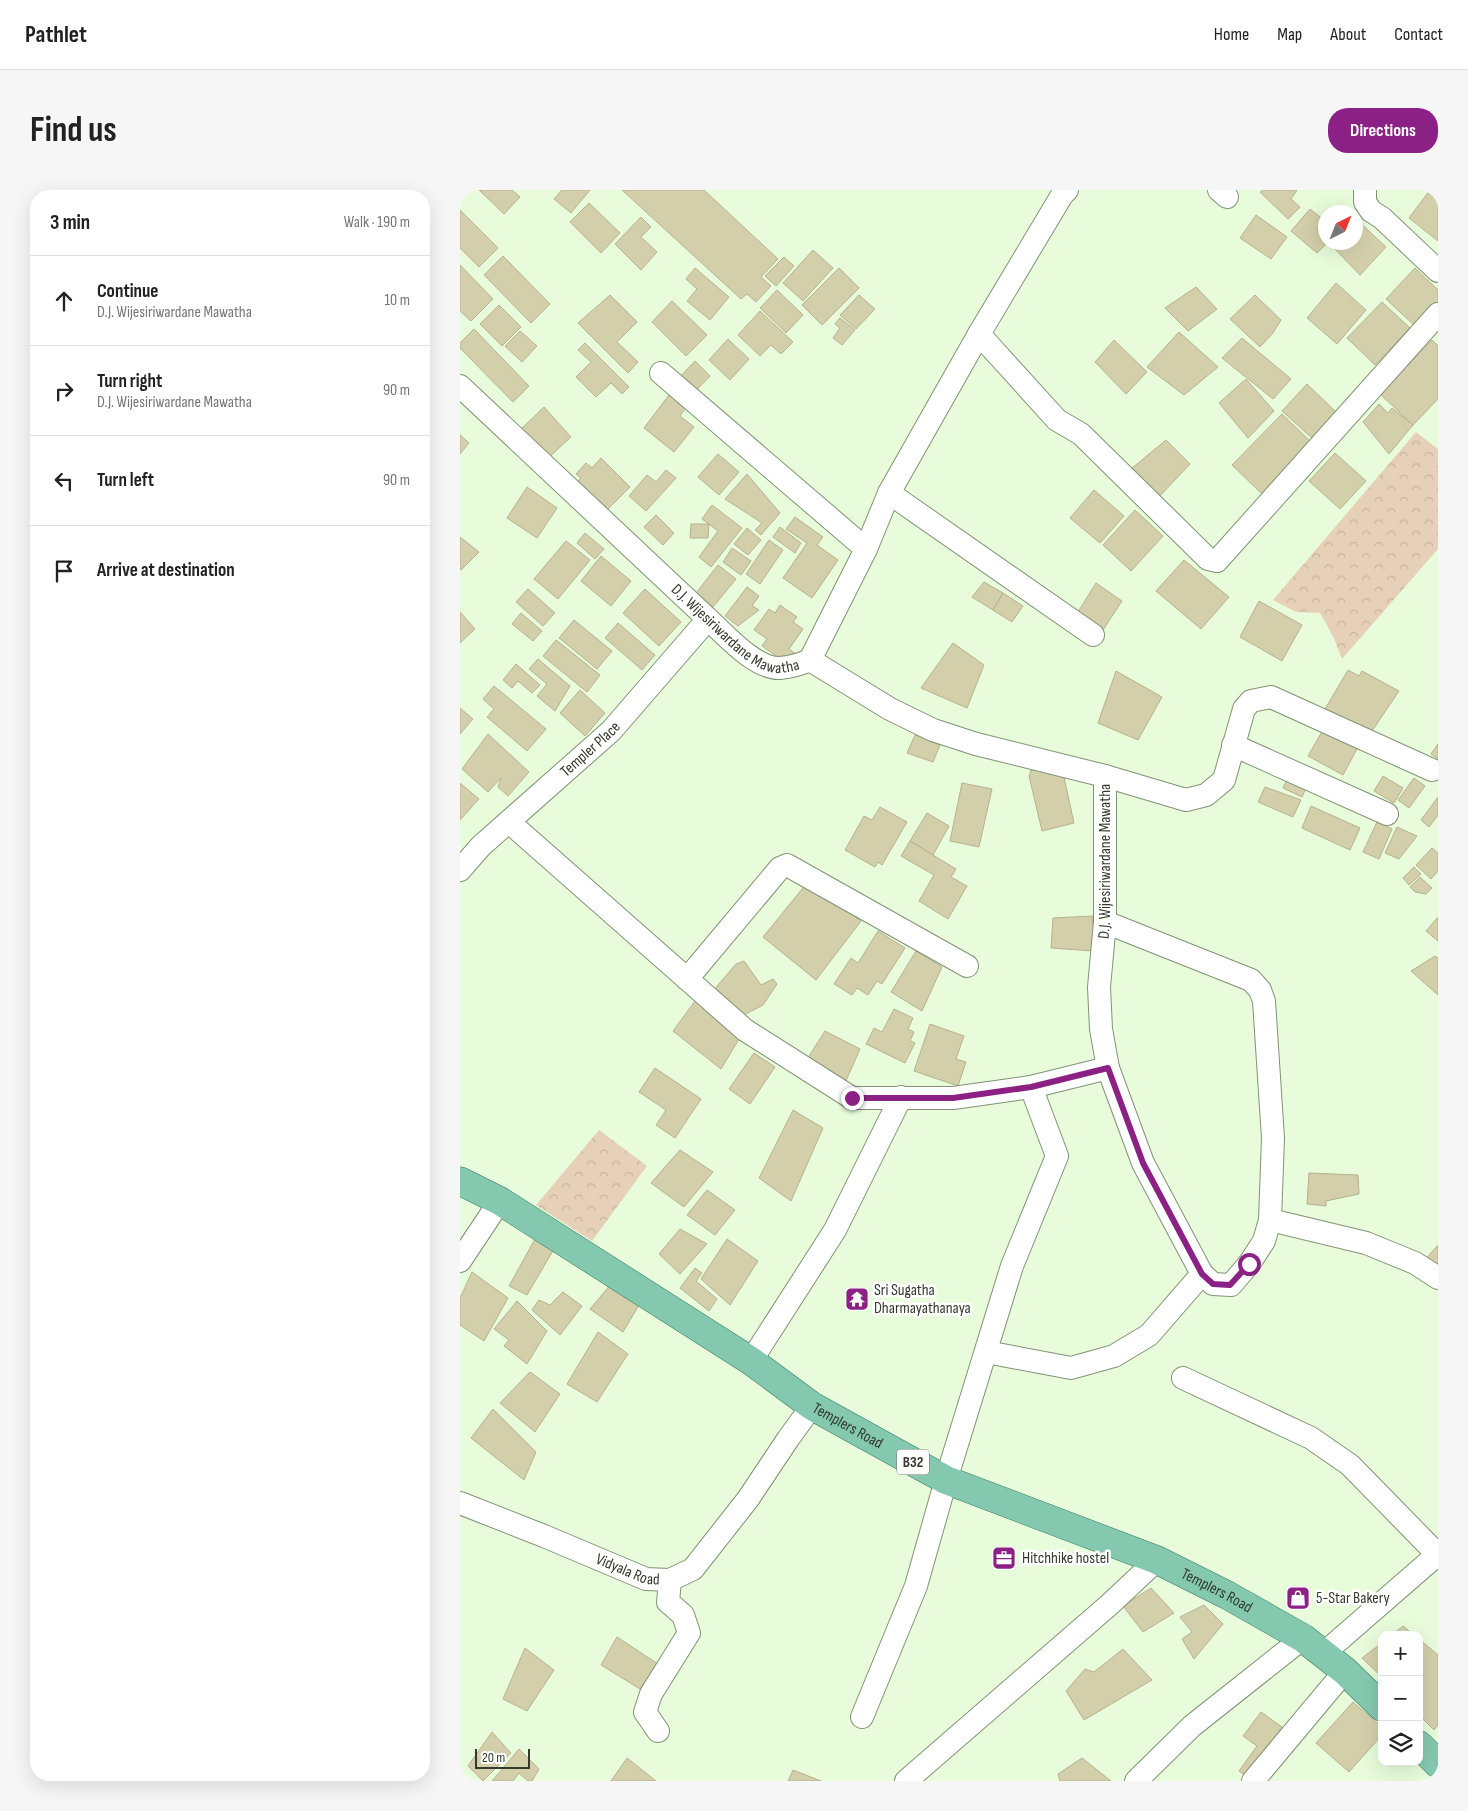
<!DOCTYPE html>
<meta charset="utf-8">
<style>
:root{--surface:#fff;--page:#f6f6f6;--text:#222;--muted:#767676;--line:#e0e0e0;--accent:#8c2185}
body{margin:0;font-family:"Sofia Sans Condensed",sans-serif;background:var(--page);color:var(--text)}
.controls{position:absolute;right:15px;bottom:15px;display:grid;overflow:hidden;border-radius:10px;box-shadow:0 5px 20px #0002}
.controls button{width:45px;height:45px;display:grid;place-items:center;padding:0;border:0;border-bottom:1px solid var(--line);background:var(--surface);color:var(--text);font:25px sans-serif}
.compass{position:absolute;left:858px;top:15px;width:45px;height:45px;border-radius:50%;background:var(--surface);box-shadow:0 5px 20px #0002;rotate:43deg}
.scale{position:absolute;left:15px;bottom:12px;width:55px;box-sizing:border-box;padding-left:5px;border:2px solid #333a2d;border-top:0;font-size:14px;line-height:18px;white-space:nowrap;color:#333a2d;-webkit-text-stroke:4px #fff;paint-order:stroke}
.stop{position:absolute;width:15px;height:15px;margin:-11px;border:4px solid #8c2185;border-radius:50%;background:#fff}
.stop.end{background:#8c2185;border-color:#fff;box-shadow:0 1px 5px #0008}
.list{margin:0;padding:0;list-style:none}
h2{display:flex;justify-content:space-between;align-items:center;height:65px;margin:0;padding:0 20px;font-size:21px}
h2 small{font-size:16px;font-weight:400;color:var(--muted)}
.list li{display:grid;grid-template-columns:32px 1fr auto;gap:15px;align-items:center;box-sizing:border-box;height:90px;padding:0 20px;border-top:1px solid var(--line)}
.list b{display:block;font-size:19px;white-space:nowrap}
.list p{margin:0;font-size:16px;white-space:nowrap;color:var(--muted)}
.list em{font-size:16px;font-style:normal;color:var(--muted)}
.icon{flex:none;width:28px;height:28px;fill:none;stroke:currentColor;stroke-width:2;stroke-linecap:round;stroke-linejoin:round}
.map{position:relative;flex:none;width:978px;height:1591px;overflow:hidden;border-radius:20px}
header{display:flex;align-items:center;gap:30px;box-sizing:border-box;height:70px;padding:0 25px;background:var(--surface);border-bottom:1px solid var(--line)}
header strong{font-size:24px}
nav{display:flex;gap:28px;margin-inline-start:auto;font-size:18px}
.intro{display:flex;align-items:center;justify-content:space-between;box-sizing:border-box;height:120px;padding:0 30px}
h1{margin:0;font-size:35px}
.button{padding:12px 22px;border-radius:20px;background:var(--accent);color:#fff;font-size:18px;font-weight:700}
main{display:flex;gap:30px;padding:0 30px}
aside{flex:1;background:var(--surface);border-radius:20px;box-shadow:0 5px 20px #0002}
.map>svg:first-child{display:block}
.park{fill:url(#park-crowns)}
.building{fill:#d4cfab;stroke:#b6b18d}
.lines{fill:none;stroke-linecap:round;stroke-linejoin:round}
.minor-casing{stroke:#819375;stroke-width:24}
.major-casing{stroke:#347e60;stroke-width:29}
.minor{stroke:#fff;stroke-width:22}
.major{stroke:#85c8b0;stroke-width:28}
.route{stroke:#8c2185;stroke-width:6}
.labels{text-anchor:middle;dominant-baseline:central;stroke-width:5;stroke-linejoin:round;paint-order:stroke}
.shield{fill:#fff;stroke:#70756c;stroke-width:1}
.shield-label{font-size:15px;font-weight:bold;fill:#333a2d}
.street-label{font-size:16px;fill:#333a2d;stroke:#fff}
.poi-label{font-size:16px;fill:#333a2d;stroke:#fff;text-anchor:start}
</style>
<header>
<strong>Pathlet</strong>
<nav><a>Home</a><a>Map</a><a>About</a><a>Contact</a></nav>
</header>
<div class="intro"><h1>Find us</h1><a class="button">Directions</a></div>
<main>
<aside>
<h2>3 min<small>Walk · 190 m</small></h2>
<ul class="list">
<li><svg class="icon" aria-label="ahead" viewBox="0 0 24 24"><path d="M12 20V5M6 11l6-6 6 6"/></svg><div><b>Continue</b><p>D.J. Wijesiriwardane Mawatha</p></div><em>10 m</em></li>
<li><svg class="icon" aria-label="right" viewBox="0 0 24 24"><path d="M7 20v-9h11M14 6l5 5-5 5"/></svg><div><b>Turn right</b><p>D.J. Wijesiriwardane Mawatha</p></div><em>90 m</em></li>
<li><svg class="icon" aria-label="left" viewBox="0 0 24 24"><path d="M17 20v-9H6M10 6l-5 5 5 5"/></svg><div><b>Turn left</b></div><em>90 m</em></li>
<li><svg class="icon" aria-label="arrive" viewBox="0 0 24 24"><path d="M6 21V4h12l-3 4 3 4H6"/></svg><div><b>Arrive at destination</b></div></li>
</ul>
</aside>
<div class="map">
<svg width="978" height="1591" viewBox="0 0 978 1591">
<defs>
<pattern id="park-crowns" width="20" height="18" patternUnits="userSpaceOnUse" patternTransform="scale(1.25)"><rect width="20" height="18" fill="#e7d0b8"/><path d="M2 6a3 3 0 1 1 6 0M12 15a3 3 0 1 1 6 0" fill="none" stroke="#c7b39e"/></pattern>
</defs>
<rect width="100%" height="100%" fill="#e8fcdb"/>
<g class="park">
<path d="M956,242L978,259V359L882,469L873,446L860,423L836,422L813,410Z"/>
<path d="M139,940L187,976L132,1051L76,1015Z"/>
</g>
<g class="building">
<path d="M19,0H52L60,7L44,24Z"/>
<path d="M102,0H130L111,23L94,9Z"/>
<path d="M162,0H244L318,69L301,87L311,96L296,112L287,104L281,109Z"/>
<path d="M803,0H837L831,9L840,17L828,29L800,2Z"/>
<path d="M970,0H978V51L949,28Z"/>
<path d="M129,13L160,43L141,63L110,32Z"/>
<path d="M850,19L864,30L857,39L866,48V52H868L857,63L831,41Z"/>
<path d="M0,20L38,58L19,77L0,58Z"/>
<path d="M796,25L827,47L811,69L780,48Z"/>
<path d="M181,27L191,37L181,47L197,62L181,80L155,54Z"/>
<path d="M896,29L926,57L900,85L872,56L875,52H896Z"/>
<path d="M353,60L373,78L343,111L323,93Z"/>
<path d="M43,66L90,114L71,133L24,85Z"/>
<path d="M324,67L334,76L316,96L305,86Z"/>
<path d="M0,75L33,109L11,131L0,121Z"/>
<path d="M235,78L269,107L250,130L227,111L237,99L226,89Z"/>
<path d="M379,78L399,98L362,135L342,115Z"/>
<path d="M955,78L978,100V112L955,136L926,109Z"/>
<path d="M876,93L906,120L877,154L847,128Z"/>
<path d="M736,97L757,119L728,141L705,118Z"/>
<path d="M317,100L343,125L326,143L300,118Z"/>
<path d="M150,105L177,132L157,152L178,172L168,183L118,133Z"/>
<path d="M399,105L415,119L396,139L380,125Z"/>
<path d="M795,105L821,130L813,143L800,157L770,129Z"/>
<path d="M212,111L247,145L226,166L192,132Z"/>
<path d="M922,112L950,138L915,175L887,148Z"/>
<path d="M39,115L61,137L42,156L20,134Z"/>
<path d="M300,121L333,152L321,164L311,155L300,166L278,145Z"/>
<path d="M380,128L395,140L382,155L373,148L380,138L375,134Z"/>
<path d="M14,139L69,196L53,212L0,158V153Z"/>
<path d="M60,141L77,156L62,172L45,156Z"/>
<path d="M719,142L758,177L724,205L687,177Z"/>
<path d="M782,148L831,189L813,209L762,168Z"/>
<path d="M268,149L289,169L270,190L249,170Z"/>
<path d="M654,150L687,182L666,204L635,172Z"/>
<path d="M972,150L978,156V209L953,235L920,204Z"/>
<path d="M125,153L169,197L162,204L151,193L136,207L116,187L131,172L118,160Z"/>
<path d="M235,171L250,186L230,207L215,192Z"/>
<path d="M786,189L814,221L788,248L759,213Z"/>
<path d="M847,194L877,223L853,249L822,221Z"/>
<path d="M212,201L228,215L220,226L234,237L214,262L184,238Z"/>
<path d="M919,214L928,223L932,218L953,235L929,264L903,232Z"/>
<path d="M84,217L111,247L86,270L59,241Z"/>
<path d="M822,224L852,253L802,304L772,275Z"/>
<path d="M0,245L9,253L0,264Z"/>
<path d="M706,250L730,274L698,308L671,279Z"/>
<path d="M875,263L906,291L880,319L849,291Z"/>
<path d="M258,264L279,282L259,305L238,287Z"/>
<path d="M141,268L170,297L145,322L116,293L121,288L116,284L126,273L132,278Z"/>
<path d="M206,280L216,288L186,321L169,306L187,285L196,292Z"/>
<path d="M287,284L320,323L301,345L295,340L302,333L265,309Z"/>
<path d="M67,297L97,318L77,348L47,328Z"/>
<path d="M634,300L664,326L640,353L610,328Z"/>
<path d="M252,315L282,338L251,377L239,367L258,341L242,329Z"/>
<path d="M675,320L703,346L671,381L643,355Z"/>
<path d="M196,325L214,343L203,355L184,337Z"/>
<path d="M335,327L363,347L357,355L378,370L352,408L323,388L347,353L326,339Z"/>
<path d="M231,334H249L248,348H230Z"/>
<path d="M320,337L341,353L335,363L313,347Z"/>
<path d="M287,338L301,350L288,365L274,354Z"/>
<path d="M125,343L144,359L135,369L117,353Z"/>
<path d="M0,347L19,362L1,380L0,379Z"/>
<path d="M309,350L323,360L300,394L286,384Z"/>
<path d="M106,351L130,370L98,409L74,389Z"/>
<path d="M272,358L291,371L281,385L263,372Z"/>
<path d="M141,366L171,391L151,416L121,391Z"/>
<path d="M724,370L769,407L741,439L696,401Z"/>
<path d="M258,375L276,389L253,417L236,403Z"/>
<path d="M524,392L543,403L533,420L512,407Z"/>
<path d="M636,393L662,411L643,440L618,422Z"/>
<path d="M287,397L299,406L292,416L299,420L278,436L265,426Z"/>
<path d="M68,399L95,423L83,436L56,412Z"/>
<path d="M185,399L221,432L199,456L163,423Z"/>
<path d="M543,403L563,416L552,432L533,420Z"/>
<path d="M799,411L842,435L822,471L780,447Z"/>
<path d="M320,415L337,427L333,432L343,439L329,459L336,464L329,475L302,456L307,449L294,440L309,419L315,423Z"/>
<path d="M0,422L15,439L0,453Z"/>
<path d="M61,423L82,441L73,451L52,434Z"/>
<path d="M114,430L152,461L137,479L99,448Z"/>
<path d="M158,433L195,465L182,480L145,448Z"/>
<path d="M96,450L140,485L127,502L83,466Z"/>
<path d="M493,453L524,475L507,518L461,498Z"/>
<path d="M78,469L110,496L95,521L77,506L87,494L69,479Z"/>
<path d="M56,474L80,495L72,503L58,491L52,498L43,490Z"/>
<path d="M888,480L899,486L902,481L939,501L910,544L865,519Z"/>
<path d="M656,481L702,507L678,550L638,533Z"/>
<path d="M34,496L86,539L67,561L27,527L34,519L23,509Z"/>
<path d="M120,500L145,523L125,546L100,523Z"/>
<path d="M0,518L13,529L0,544Z"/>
<path d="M863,540L897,559L883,585L848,566Z"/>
<path d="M28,544L69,582L48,606L38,597L41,588L28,602L2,579Z"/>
<path d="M455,545L480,555L473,572L447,563Z"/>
<path d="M978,554V569L971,564Z"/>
<path d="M590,577L602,578L614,633L582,641L569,586L571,580Z"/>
<path d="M923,586L943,598L934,613L914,601Z"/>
<path d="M828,587L847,596L842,607L823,598Z"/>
<path d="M954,588L965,596L949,618L938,610Z"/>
<path d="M0,593L19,609L0,630Z"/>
<path d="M502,593L532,599L519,657L490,651Z"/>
<path d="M805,597L841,610L833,627L798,612Z"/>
<path d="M978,607V625L969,637L961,630Z"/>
<path d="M851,616L900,638L890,660L842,638Z"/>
<path d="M420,617L447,632L422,675L418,672L415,677L385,660L404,626L412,630Z"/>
<path d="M467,623L489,636L473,665L450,651Z"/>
<path d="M917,632L932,639L919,669L903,662Z"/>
<path d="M937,637L957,646L939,669L925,663Z"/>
<path d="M450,651L496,679L491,687L507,696L488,729L459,711L474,685L441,666Z"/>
<path d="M972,658L978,663V681L971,689L956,675Z"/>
<path d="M954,677L961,684L949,695L943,688Z"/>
<path d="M960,687L972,698L966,704L955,702L950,697Z"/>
<path d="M347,693L401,731L356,790L303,747Z"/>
<path d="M633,726L632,736L641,737L633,761L591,758L593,728Z"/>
<path d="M978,727V751L966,741Z"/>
<path d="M418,741L445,758L422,794L417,791L408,805L397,798L392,805L374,794L391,768L398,773Z"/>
<path d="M456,761L482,777L462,821L431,802Z"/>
<path d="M975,766L978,768V805L951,781Z"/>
<path d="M284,771L301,795L313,789L317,794L303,815L278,828L252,802L276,774Z"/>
<path d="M238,807L279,849L261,879L213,841Z"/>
<path d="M434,819L453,828L448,839L454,842L450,851L455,853L445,873L406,854L414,838L422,842Z"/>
<path d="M470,834L504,846L496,869L506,872L498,896L454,881Z"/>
<path d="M365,841L400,859L385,893L346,871Z"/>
<path d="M294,863L315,877L290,914L269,899Z"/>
<path d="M195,878L241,909L215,948L196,935L206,920L179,902Z"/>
<path d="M333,920L363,938L331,1011L299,988Z"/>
<path d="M220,960L253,982L224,1017L191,993Z"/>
<path d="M849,983L898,985L899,1004L866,1011V1016L847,1014Z"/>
<path d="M247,1000L275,1020L255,1045L227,1025Z"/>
<path d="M220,1039L247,1054L220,1084L199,1064Z"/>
<path d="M80,1040L97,1054L67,1105L49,1096Z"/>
<path d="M267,1049L298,1071L270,1115L241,1089Z"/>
<path d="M978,1055V1080L965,1070Z"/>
<path d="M235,1078L242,1083L236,1091L257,1109L249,1121L220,1098Z"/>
<path d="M12,1082L48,1108L24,1151L0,1135V1108Z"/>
<path d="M157,1087L185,1105L163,1142L130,1119Z"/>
<path d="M103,1102L122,1116L100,1145L72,1120L79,1110L90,1115Z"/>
<path d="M57,1111L87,1141L67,1174L44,1156L49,1150L34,1139Z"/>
<path d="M138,1142L168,1164L137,1212L107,1194Z"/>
<path d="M70,1182L100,1204L75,1242L40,1213Z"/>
<path d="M33,1219L76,1262L64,1290L11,1248Z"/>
<path d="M691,1398L714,1423L683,1442L663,1416Z"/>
<path d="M744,1415L763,1434L734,1469L722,1449L732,1442L720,1427Z"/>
<path d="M943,1436L954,1445H932Z"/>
<path d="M157,1447L198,1474L180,1499L141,1475Z"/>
<path d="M959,1449L978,1465V1535L974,1540L959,1525Z"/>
<path d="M922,1453V1487L902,1468Z"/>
<path d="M65,1458L94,1480L67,1521L43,1509Z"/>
<path d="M663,1459L692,1490L624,1530L606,1501L625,1479L634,1482Z"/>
<path d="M893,1512L922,1537V1545L889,1582L856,1553Z"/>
<path d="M801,1522L822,1537L786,1586L779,1581L797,1556L783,1546Z"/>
<path d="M32,1542L51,1563L23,1591L8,1576Z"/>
<path d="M59,1559L79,1579L72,1591H68L59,1583L53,1591H32Z"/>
<path d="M167,1568L196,1591H151Z"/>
<path d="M622,1568L651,1591H600L598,1584Z"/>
<path d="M333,1580L361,1591H328Z"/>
</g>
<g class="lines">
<g class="minor-casing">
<g id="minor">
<path d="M759,0L767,7"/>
<path d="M905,0V12L911,21L922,28L978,81"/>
<path d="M519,144L597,230L621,244L748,369L757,371L978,124"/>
<path d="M201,183L406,359"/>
<path id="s1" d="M0,196L248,429C266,445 295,479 320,478C331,477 341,474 350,470L430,519L473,540L516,554L645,586L726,610L746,605L764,590L784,519L791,511L811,507L972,580"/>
<path d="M429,303L633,445"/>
<path d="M350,470L406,359L429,303L519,144L602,5L607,0"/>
<path d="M773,555L927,624"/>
<path d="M49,632L285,840L392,908H493L571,897L648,878"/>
<path id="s2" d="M0,680L21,656L151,541L248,429"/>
<path id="s3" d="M645,732L791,790L800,800L804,811L813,948L810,1030L804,1051L789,1074L771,1095L753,1094L742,1084L683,973L648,878L641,839L639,797L645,732V586"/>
<path d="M227,789L320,678L327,675L507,776"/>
<path d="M810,1030L906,1053L955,1073L978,1088"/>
<path d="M0,1071L40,1011"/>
<path d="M526,1162L611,1178L654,1166L689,1145L742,1084"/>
<path d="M291,1171L375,1040L441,907"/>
<path d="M723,1188L851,1248L890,1275L977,1364"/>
<path id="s4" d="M0,1313L84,1346L186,1389L210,1390L233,1379L288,1309L328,1249L352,1216"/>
<path d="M863,1464L978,1364"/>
<path d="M402,1527L456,1396L486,1290L552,1076L597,966L571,897"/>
<path d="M198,1541L185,1522L191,1504L229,1443L223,1425L208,1412L210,1390"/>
<path d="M446,1591L649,1415L697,1370"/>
<path d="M676,1591L732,1536L843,1448"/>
<path d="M793,1591L885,1481"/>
</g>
</g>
<g class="major-casing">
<g id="major">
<path id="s5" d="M0,991L40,1011L291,1171L352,1216L486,1290L697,1370L767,1405L843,1448L885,1481L922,1517"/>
<path d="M959,1555L978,1574"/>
</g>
</g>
<use href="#minor" class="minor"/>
<use href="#major" class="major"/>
</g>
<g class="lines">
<path class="route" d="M392,908H493L571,897L648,878L683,973L742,1084L753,1094L770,1095L789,1074"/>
</g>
<defs>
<g id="temple-square" transform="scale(1.25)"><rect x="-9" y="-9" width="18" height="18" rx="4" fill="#8c2185" stroke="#fff"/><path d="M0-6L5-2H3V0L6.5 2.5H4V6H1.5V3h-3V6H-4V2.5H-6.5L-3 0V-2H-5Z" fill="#fff"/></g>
<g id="office-square" transform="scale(1.25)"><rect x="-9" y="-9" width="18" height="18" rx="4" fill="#8c2185" stroke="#fff"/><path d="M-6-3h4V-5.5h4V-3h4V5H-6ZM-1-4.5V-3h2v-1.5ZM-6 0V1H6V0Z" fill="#fff"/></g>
<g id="shop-square" transform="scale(1.25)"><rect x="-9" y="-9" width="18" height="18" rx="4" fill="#8c2185" stroke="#fff"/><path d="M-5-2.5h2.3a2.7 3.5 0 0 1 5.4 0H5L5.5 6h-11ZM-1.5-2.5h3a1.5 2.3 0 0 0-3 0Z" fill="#fff"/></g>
</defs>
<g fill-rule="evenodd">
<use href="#temple-square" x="397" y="1109"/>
<use href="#office-square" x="544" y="1368"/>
<use href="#shop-square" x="838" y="1408"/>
</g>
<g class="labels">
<rect class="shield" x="437" y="1259.5" width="32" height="25" rx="4"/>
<g class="shield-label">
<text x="453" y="1272">B32</text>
</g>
<g class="street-label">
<text stroke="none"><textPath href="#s1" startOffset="371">D.J. Wijesiriwardane Mawatha</textPath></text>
<text stroke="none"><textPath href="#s2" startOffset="178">Templer Place</textPath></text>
<text stroke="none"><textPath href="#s3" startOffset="946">D.J. Wijesiriwardane Mawatha</textPath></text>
<text stroke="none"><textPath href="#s5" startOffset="459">Templers Road</textPath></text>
<text stroke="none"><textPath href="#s4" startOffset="181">Vidyala Road</textPath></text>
<text stroke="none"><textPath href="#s5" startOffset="864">Templers Road</textPath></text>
</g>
<g class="poi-label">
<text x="414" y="1100">Sri Sugatha<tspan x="414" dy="18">Dharmayathanaya</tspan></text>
<text x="562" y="1368">Hitchhike hostel</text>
<text x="856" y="1408">5-Star Bakery</text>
</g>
</g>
</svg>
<div class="controls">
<button>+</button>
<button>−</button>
<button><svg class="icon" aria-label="layers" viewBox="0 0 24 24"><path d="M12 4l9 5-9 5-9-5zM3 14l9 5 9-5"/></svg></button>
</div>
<svg class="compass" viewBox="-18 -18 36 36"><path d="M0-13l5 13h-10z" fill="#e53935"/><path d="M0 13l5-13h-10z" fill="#767676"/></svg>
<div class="scale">20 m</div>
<div class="stop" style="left:789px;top:1074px"></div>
<div class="stop end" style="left:392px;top:908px"></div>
</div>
</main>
